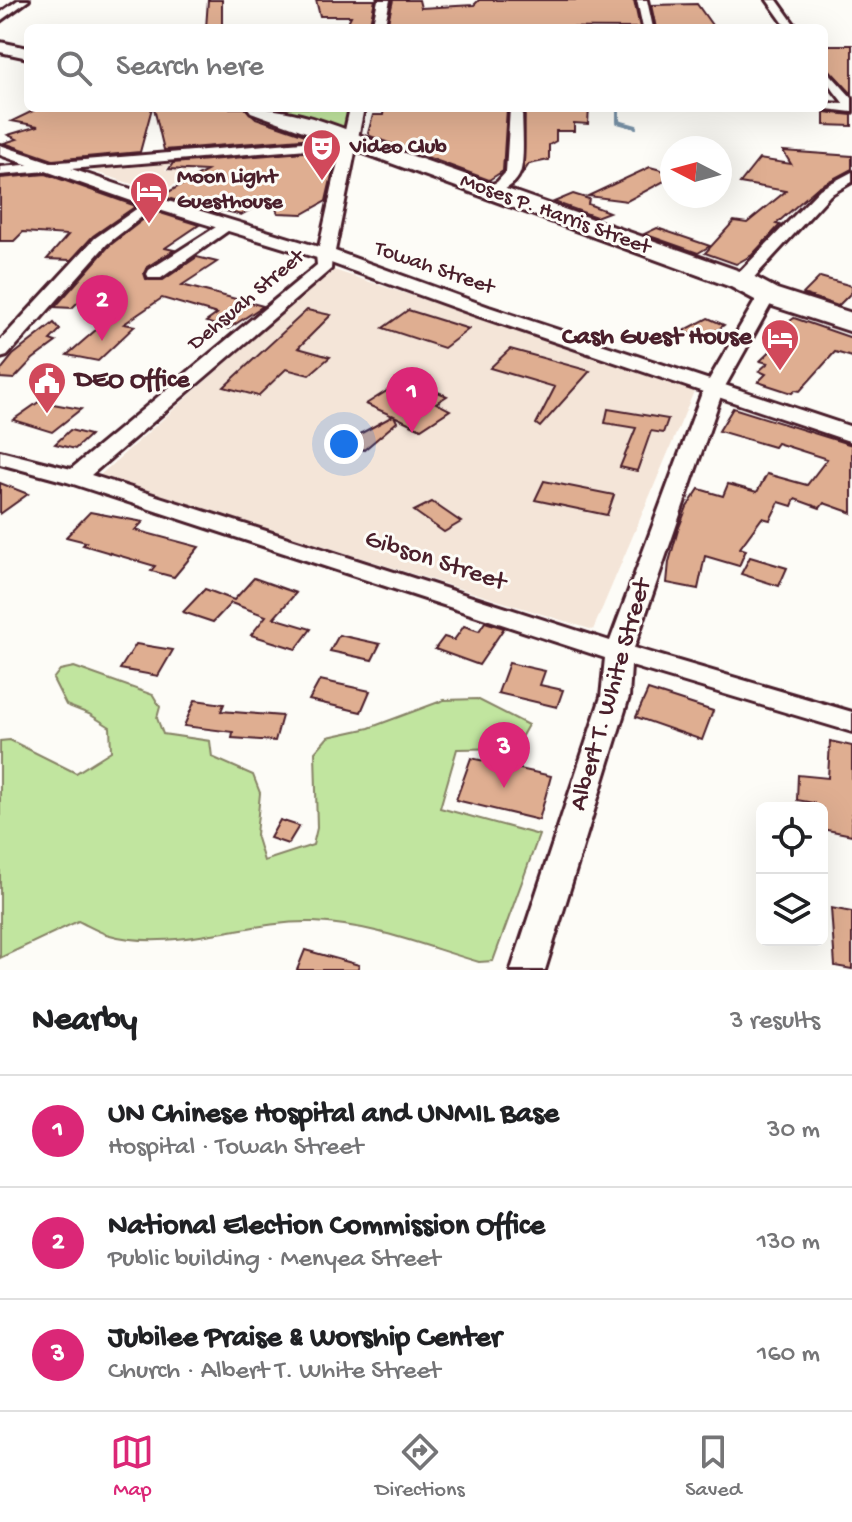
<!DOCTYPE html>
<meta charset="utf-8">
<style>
:root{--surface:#fff;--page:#f6f6f6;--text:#202124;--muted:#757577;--line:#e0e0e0;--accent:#db2777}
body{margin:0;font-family:"Gochi Hand",sans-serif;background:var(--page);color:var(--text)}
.controls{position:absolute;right:24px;bottom:24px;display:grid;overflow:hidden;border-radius:12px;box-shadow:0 8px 32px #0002}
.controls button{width:72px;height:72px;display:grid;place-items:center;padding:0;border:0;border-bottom:2px solid var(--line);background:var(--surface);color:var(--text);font:40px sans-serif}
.compass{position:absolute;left:660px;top:136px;width:72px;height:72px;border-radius:50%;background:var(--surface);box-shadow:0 8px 32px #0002;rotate:276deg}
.you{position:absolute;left:344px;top:444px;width:28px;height:28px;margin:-20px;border:6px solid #fff;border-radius:50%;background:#1a73e8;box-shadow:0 0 0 12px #1a73e833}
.badge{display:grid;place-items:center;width:52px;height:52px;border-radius:50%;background:var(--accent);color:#fff;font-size:26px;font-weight:700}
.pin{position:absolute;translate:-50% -66px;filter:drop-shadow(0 2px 4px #0008)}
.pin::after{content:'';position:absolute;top:42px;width:28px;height:24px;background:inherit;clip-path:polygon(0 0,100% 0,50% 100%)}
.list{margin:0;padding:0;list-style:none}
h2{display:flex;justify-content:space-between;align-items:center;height:104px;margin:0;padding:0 32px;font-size:34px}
h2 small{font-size:26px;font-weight:400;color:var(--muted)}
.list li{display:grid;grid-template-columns:52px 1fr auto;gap:24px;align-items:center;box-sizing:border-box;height:112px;padding:0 32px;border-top:2px solid var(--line)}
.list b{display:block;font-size:30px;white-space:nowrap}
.list p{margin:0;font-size:26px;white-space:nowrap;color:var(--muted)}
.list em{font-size:26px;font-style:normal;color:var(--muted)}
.icon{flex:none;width:44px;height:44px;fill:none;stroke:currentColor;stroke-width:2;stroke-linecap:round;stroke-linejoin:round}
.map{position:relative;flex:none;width:852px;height:970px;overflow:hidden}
.search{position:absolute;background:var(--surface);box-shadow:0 8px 32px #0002;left:24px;right:24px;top:24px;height:88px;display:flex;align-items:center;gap:20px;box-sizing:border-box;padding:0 28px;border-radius:12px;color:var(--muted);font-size:30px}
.sheet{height:440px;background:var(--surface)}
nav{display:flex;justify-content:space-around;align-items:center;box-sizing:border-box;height:112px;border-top:2px solid var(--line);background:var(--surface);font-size:22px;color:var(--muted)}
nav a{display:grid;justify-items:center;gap:4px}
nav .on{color:var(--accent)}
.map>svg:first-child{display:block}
.built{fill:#f4e5d8}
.green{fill:#c1e59f;stroke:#868265;stroke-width:2}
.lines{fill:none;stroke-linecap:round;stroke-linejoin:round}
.stream{stroke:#7891a6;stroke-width:4}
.building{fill:#dfae91;stroke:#4a1f2b;stroke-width:2}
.minor-casing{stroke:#4a1f2b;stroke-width:6}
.tertiary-casing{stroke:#4a1f2b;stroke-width:6}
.trunk-casing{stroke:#4a1f2b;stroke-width:6}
.minor{fill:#fdfcf7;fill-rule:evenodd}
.tertiary{fill:#fdfcf7;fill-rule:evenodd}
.trunk{fill:#fdfcf7;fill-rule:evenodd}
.labels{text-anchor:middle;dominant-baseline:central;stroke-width:6;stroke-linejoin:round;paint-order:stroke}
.far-poi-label{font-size:22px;font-weight:bold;fill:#4a1f2b;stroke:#fdfcf7;text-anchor:start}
.far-street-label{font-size:22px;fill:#4a1f2b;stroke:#fdfcf7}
.poi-label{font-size:26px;font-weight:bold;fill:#4a1f2b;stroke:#fdfcf7;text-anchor:end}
.street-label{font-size:26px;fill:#4a1f2b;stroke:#fdfcf7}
</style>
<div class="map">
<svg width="852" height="970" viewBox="0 0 852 970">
<rect width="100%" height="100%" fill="#fdfcf7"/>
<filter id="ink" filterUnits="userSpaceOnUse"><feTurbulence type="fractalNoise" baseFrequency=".0125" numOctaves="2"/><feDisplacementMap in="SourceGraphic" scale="16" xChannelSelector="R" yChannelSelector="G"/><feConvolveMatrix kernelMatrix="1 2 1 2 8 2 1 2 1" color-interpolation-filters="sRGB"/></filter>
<g filter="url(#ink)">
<g class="built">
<path d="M178,158L165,170L190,171L186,174L190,176L159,193L80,167Z"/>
<path d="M331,269L695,389L593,630L99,476Z"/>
</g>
<g class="green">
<path d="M267,108H352L347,126L330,129Z"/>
<path d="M74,667L153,695L160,707L157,718L163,734L210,741L212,757L253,775L260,793L256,835L264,861L313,845L317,828L315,752L328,737L369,728L444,700L477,699L528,725L515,748L457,749L440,808L539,835L493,961L479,962C424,946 372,924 313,922C245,920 173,954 106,934C97,931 87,925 78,921L0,958V741L10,740L76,773L111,751L110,727L89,714L66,705L53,679L60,670Z"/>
</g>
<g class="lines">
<path class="stream" d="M618,109V122L636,127"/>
</g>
<g class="building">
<path d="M208,0H222V28H206Z"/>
<path d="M316,0H375L369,28H345L351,16H320Z"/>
<path d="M393,0H419L421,8L474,5L479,0H634L640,28L415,27L410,22H388Z"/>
<path d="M697,4L714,28H656L651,5Z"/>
<path d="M824,45H852V94L824,64Z"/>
<path d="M39,108H152L140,152L53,160L4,143L17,139L8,135L38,126L12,121Z"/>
<path d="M154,108H245L256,118L314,138L164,150Z"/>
<path d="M384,108H507L503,171L489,180L370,136L368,133L373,115H383Z"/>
<path d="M525,108H589L588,124L574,123V131H556V141L549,145V160L529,164L523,173Z"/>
<path d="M824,112L852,115V126L824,125Z"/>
<path d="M338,149L326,201L303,214L278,213L271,198L241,215L222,210L217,213L161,196L207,171L169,169L173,163Z"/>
<path d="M783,151L852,156V169L818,187L776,224L780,225L752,255L736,264L705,253L734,221L747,223L786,191L740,183L759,159L791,164Z"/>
<path d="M650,167L672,173V177L627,201L588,196Z"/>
<path d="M46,174L136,206L93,236L71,260L47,259L68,235L23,232L14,241H0V178Z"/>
<path d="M573,194L589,199L588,204L609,212L596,217L554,202Z"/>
<path d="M154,211L199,225L165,248L174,250L147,267L144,273L146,279L163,280L197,257L217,262L182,285L263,306L228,329L206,322L217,314L162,298L124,324L135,326L98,361L67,355L119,310L81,299L72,308L55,307L109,246Z"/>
<path d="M657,228L710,246L698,253L644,234Z"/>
<path d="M820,277L852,286V292L838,306L803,294Z"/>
<path d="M307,310L331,315L298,348L330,357L309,375L286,369L258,396L224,387Z"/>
<path d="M408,310L469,329L444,348L383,328Z"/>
<path d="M708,318L724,325L705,339L683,331Z"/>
<path d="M794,318L852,338V357L835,352L800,391L795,390L792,393L758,382L766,374L759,371L768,363L760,361L785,337L774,333Z"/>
<path d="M54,323L60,330L50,340L56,342L33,359L14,379L0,378V371L13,355Z"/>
<path d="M510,349L590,371L540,427L536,424L555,387L490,368Z"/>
<path d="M417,383L447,396L436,403L450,410L421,429L394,416L397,422L364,450L345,442L393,416L366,404L398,384L408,389Z"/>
<path d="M43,399L53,404L81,409L52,432L13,420Z"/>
<path d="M733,408L852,445V513L824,503L820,508L795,499L792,506L779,502L770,520L762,518L740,548L746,550L739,566L705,556L698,589L667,583L669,562L678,530L687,507L699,489L723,496L728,484L757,492L767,474L807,485L827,459L777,443L774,447L719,431Z"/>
<path d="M608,409L668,419L663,433L651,431L637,471L620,467L636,428L605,423Z"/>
<path d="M70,430L90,435L75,449L55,444Z"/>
<path d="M544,481L614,495L607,515L535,500Z"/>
<path d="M0,483L28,494L0,514Z"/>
<path d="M432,502L461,522L444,532L414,511Z"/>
<path d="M90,512L143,522L135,530L199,547L174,577L151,571L155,566L83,545L86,542L66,537Z"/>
<path d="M750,557L787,568L779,586L741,574Z"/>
<path d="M254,578L296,593L274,618L311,629L296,649L251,635L266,616L231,603L213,622L183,612L205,589L234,600Z"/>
<path d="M485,622L504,628L479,665L435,649L444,637L454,640L464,626L479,631Z"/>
<path d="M339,635L380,644L372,660L330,651Z"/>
<path d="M136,644L173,650L158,676L120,669Z"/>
<path d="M509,663L545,671L540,685L563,690L557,707L498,693Z"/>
<path d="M320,680L370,691L361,712L309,700Z"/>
<path d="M648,690L713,711L702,740L636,717Z"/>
<path d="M195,700L224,704L221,711L282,716L275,741L232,738L233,732L184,726Z"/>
<path d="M830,741L852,746V835L822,829V808H814V803L797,800L798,775L828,778Z"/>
<path d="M471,758L551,776L539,820L456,800Z"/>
<path d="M280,820L299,826L288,844L270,838Z"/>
<path d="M831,908L852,912V969L835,966Z"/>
<path d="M305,950L359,965L358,970H297Z"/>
</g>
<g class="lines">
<g class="minor-casing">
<g id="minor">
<path d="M18,0H29L0,21V13Z"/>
<path d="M637,0H647L653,28H643Z"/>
<path d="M767,0H777L797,28H787Z"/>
<path d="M824,67L852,98V112L818,108H824V103L844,104L824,78Z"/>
<path d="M510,108H522C522,124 525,159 520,173C515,187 496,196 483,194V188L497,182L506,172Z"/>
<path d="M350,138L355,139V145L0,175V167Z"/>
<path d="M852,172V182L830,195L747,285H735L733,281L735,277L820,189Z"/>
<path d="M152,198L157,199V205L107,244L7,356L0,358V341L95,238Z"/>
<path d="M227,220L235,225L232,228L161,278H149L147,274L149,270Z"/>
<path d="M324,249L332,254L331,269L91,475L610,641L703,390L761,291L767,290L776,295L723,390L634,648L852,712V732L631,666L629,697L545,970H511L601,697L605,658L67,482L0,464V451L71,469L317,265L316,254Z"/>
</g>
</g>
<g class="tertiary-casing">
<g id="tertiary">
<path d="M378,0H390L384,28H372Z"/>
<path d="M350,108H364L335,251L489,307L852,427V442L475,315L317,258L146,206L0,155V145L158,198L319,247Z"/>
</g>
</g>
<g class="trunk-casing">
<g id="trunk">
<path d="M0,42L28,48V58L0,52Z"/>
<path d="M248,108C297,108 345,128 390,148L751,275L777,289L852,313V332L757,301L731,287L251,112Z"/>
</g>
</g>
<use href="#minor" class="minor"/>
<use href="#tertiary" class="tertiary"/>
<use href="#trunk" class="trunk"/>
</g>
</g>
<defs>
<g id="theatre-pin" transform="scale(2)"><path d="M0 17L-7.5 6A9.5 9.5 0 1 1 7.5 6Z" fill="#d1495b" stroke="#fdfcf7"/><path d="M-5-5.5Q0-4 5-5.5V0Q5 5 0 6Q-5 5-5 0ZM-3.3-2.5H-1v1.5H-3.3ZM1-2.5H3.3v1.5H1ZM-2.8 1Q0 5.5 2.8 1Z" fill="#fff"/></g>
<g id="hotel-pin" transform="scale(2)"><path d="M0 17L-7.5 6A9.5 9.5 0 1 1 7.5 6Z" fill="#d1495b" stroke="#fdfcf7"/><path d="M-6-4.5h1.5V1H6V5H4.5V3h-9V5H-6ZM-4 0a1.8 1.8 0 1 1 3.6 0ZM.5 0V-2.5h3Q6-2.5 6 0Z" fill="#fff"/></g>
<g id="civic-pin" transform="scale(2)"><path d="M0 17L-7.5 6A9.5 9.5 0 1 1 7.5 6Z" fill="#d1495b" stroke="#fdfcf7"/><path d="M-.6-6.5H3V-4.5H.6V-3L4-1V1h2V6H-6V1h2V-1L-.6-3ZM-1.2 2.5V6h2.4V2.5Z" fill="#fff"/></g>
</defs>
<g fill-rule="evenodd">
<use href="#theatre-pin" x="322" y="148"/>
<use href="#hotel-pin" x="149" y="191"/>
<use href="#hotel-pin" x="780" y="338"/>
<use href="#civic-pin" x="47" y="381"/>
</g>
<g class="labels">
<g class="far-poi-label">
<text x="350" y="148">Video Club</text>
<text x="177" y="178">Moon Light<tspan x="177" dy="25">Guesthouse</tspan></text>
</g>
<g class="far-street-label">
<text transform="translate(555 215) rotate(20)">Moses P. Harris Street</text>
<text transform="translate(434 269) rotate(19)">Towah Street</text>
<text transform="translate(247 301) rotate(-40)">Dehsuah Street</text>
</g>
<g class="poi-label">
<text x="752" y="338">Cash Guest House</text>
<text x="75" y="381" text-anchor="start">DEO Office</text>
</g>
<g class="street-label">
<text transform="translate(435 562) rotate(18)">Gibson Street</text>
<text transform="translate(612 695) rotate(-74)">Albert T. White Street</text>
</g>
</g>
</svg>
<div class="controls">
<button><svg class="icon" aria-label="locate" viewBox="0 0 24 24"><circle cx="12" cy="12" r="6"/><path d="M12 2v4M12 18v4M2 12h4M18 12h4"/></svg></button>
<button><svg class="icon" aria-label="layers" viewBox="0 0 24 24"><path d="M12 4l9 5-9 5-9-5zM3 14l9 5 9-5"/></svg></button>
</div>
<svg class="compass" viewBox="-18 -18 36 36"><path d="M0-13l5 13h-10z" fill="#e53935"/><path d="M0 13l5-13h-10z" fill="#757577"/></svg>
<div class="you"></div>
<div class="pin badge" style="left:412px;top:433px">1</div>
<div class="pin badge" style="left:102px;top:341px">2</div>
<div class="pin badge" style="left:504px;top:788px">3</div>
<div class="search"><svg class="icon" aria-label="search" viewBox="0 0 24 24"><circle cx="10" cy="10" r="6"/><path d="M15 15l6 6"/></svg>Search here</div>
</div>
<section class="sheet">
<h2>Nearby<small>3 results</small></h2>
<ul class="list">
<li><span class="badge">1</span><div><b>UN Chinese Hospital and UNMIL Base</b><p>Hospital · Towah Street</p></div><em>30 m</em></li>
<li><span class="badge">2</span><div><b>National Election Commission Office</b><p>Public building · Menyea Street</p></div><em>130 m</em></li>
<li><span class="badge">3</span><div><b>Jubilee Praise &amp; Worship Center</b><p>Church · Albert T. White Street</p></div><em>160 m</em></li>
</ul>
</section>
<nav>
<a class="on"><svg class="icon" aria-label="map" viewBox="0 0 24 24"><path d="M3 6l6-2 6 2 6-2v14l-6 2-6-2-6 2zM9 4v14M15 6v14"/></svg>Map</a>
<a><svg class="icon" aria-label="directions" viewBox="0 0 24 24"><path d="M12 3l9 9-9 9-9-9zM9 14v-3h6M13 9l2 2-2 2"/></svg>Directions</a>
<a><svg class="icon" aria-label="saved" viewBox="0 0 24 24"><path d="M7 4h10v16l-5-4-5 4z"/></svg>Saved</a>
</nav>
